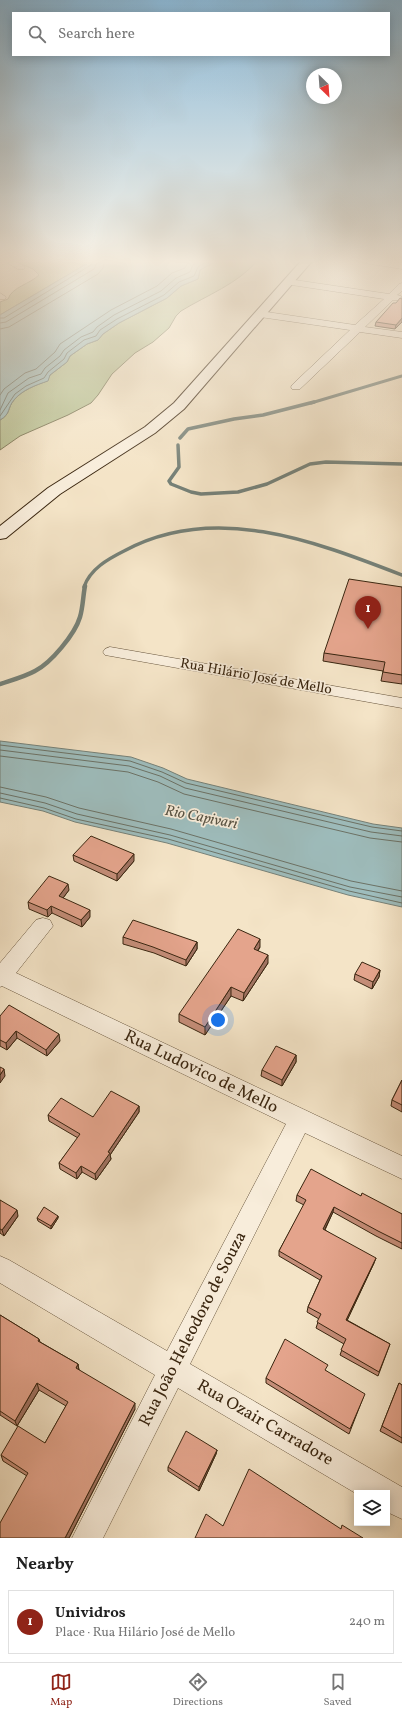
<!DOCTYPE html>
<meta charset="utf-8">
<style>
:root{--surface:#fff;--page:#f6f6f6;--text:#222;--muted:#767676;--line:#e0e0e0;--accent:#8f2418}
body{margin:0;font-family:Vollkorn,serif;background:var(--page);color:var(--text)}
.controls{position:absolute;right:12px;bottom:12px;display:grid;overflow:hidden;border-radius:0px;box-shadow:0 2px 10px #0003}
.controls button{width:36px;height:36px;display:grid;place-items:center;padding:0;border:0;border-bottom:1px solid var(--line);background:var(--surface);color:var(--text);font:20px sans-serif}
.compass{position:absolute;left:306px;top:68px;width:36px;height:36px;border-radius:50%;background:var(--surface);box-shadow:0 2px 10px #0003;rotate:155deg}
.you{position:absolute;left:218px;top:1020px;width:14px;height:14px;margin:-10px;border:3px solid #fff;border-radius:50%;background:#1a73e8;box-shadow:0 0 0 6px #1a73e833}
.badge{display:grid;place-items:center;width:26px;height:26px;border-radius:50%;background:var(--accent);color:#fff;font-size:13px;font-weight:700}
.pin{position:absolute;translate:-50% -33px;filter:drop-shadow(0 1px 2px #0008)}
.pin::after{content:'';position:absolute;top:21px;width:14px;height:12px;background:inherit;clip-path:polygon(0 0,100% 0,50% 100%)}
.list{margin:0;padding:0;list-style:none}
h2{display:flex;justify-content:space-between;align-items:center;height:52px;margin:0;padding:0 16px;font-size:17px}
h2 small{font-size:13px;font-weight:400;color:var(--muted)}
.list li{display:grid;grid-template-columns:26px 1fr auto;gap:12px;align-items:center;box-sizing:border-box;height:64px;margin:0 8px 8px;padding:0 8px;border:1px solid var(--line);border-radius:0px}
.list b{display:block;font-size:15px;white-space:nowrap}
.list p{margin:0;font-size:13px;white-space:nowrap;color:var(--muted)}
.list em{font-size:13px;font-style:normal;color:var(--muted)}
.icon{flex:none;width:22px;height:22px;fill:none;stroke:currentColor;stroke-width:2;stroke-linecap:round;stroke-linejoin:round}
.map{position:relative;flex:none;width:402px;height:1538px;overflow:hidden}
.search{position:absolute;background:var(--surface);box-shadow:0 2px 10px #0003;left:12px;right:12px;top:12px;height:44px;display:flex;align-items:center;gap:10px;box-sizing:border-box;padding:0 14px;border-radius:0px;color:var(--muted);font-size:15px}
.sheet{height:124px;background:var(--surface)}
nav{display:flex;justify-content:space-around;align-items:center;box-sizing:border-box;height:56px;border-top:1px solid var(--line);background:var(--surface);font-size:11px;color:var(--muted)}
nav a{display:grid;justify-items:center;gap:2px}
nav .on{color:var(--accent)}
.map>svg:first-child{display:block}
.green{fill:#bbc496;stroke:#7a7553}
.water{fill:#9ebdbd;stroke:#768178}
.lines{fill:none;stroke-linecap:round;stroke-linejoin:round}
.shore{stroke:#6c7266;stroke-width:1}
.stream-far2{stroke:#768178;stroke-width:3}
.stream-far1{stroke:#768178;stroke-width:3.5}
.stream{stroke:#768178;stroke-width:4.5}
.minor-casing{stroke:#68563e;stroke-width:1}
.secondary-casing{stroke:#3a2610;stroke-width:2}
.minor{fill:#f8eddb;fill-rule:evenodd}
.secondary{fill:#f8eddb;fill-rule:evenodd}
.wall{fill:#c48d78;stroke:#3a2610}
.shaded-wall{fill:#a07362;stroke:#3a2610}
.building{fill:#e4a48c;stroke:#3a2610}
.labels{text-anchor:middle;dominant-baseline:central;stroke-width:3.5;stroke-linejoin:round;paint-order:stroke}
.street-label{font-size:14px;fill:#3a2610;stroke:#f8eddb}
.water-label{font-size:15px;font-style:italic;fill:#585344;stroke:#f8eddb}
.near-street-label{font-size:17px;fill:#3a2610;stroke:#f8eddb}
</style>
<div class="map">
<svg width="402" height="1538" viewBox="0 0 402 1538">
<rect width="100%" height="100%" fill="#f4e4c7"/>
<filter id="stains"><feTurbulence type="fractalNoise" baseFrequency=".005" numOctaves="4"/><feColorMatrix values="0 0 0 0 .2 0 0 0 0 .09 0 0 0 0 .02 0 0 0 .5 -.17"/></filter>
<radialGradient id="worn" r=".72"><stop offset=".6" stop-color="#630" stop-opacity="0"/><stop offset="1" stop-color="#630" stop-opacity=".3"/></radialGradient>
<g class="green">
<path d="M16,260H93L0,315V302L8,299C12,287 30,284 39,275L33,269L17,262Z"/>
<path d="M218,260H258C238,284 207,295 181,311L176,316L169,328L153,342L135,353L112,374L98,395L91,403L68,415L20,436L0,450V420C11,414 7,408 14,400C22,390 36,385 47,381L50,375L67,362L70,356L87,344L98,340L103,334L119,323L167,298L181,286L198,279L200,270Z"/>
</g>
<g class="water">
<path d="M93,260H218L200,270L198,279L181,286L167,298L119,323L103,334L98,340L87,344L70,356L67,362L50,375L48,381C36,385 22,390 14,400C7,408 11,414 0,420V315Z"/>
<path d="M0,741L131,757L163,768L187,779L373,824L402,828V907L348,895L167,843L75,822L43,811L0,802Z"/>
</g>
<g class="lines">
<g class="shore">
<path d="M0,318H4L91,265L93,260"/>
<path d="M0,323L6,322L94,269L98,260"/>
<path d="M0,329L9,327L98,274L103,268L104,260"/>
<path d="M0,395L4,389L25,373L36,369L55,352L60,344L111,310L157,286L172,273L185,268L189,260"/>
<path d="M0,410L8,393L29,378L41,374L45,368L60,356L64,350L81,337L93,332L97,327L114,315L161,291L176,278L190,272L193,265L199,260"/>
<path d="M0,416L15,394L26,386L44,378L48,372L64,359L67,353L84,340L96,336L100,330L117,319L164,295L179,282L194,276L198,267L209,260"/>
<path d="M0,745L130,761L162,772L186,783L372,827L402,831"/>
<path d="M0,750L129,766L160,776L185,788L371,832L402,836"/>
<path d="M0,756L128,772L158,782L184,794L370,838L402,842"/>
<path d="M0,787L46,797L79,808L171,829L351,881L402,891"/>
<path d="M0,793L45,803L77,814L170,835L350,887L402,897"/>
<path d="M0,798L44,808L76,819L168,839L349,891L402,903"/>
</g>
<path class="stream-far2" d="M311,403L402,376"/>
<g class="stream-far1">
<path d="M180,438L188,429L234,419L263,415L314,402"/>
<path d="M178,445L179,467L169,481L171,484L191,492L201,494L238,492L267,484L310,464L326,462L402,464"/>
<path d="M84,587C90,569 108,559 124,551C214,502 314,541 402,575"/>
</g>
<path class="stream" d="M0,684C12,680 24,677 35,671C51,663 75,634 80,617C83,607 83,596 85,586"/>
<g class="minor-casing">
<g id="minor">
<path d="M3,260H13L25,267L24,269H18Z"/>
<path d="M354,260H376L402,263V269L358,262Z"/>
<path d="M288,279L389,294L399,284L402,283V291L397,295L401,296V300H393L365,327L402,332V338L360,332L300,389H292L291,387L292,385L350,330L260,317L257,316L255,314L257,312L260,311L355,325L384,299L285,284L284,282Z"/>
<path d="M0,293L6,297L5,299H0Z"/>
<path d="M110,647L402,698V708L105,655L103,652L105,649Z"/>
<path d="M43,918L50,920L53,926L16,973L402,1156V1179L305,1133L190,1364L402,1487V1519L387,1512V1493L357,1494L178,1388L103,1538H72L155,1375L0,1283V1256L9,1260L167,1351L286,1124L2,986L0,987V963L36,920Z"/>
</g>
</g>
<g class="secondary-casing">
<path id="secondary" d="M302,260H313L184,409L155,433L60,494L6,538L0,539V526L48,488L145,427L174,403Z"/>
</g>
<use href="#minor" class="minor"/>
<use href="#secondary" class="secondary"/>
</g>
<g class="wall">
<path d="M402,299V322L395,329L375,326L376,322L396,303Z"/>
<path d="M402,587V684L381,681L383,671L323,661L324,653Z"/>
<path d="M73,855L134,861L117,881L74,861Z"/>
<path d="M69,890L63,898L90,917L82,927L52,913L48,917L29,909L28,902Z"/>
<path d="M123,937L197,942V949L186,966L154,953L123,944Z"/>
<path d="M260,947L258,951L268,963L243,1001L231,996L205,1035L179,1022V1014Z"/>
<path d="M380,970L379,977L372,989L354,980L355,974Z"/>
<path d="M0,1016L60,1041L47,1056L17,1038L7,1050L0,1046Z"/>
<path d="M296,1055V1062L282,1086L261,1076L262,1070Z"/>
<path d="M402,1080V1112L391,1106L392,1100Z"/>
<path d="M139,1106V1112L110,1155L111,1159L96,1180L82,1172L77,1179L60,1169L59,1163L78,1138L49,1121L48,1115L93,1117Z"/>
<path d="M297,1195L361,1196L402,1214V1249L376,1236L333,1212L325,1230L374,1263L347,1320L390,1344L378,1376L340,1355L344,1344L316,1328L319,1319L307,1312L308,1307L320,1280L279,1256V1251L304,1205L296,1201Z"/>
<path d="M0,1200L18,1216L4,1236L0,1233Z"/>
<path d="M58,1216V1218L51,1229L38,1221L37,1218Z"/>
<path d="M0,1315L39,1339L40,1342L78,1364L79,1370L135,1409L69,1538H0L27,1476L3,1461L1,1455L45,1443L66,1406L39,1390L17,1426L0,1415Z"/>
<path d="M326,1371L363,1398L349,1434L266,1383V1378Z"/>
<path d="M399,1383L402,1385V1443L380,1431Z"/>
<path d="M217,1450L216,1454L199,1491L168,1471V1467Z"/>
</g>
<g class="shaded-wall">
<path d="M402,318V322L395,329L396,325Z"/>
<path d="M134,854V861L117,881V874Z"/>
<path d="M68,884L69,890L60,902L59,896Z"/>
<path d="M51,906L52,913L48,917L47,910Z"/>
<path d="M90,910V917L82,927L81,920Z"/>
<path d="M260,939V947L253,957L254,949Z"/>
<path d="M197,942V949L186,966V960Z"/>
<path d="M268,955V963L243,1001L244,993Z"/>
<path d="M380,970L379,977L372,989L373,982Z"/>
<path d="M231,987V996L205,1035V1027Z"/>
<path d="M16,1031L17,1038L7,1050L6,1043Z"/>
<path d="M59,1034L60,1041L47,1056L46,1050Z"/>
<path d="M296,1055V1062L282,1086V1080Z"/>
<path d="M4,1069L5,1076L0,1083V1075Z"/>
<path d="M139,1106V1112L110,1155L111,1159L96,1180L95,1174L108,1152Z"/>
<path d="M81,1166L82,1172L77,1179L76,1173Z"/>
<path d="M334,1207L333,1212L322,1235L323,1229Z"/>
<path d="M17,1210L18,1216L4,1236L2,1230Z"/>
<path d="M58,1216V1218L51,1229V1226Z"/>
<path d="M376,1258L374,1263L345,1325L346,1320Z"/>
<path d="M78,1364L79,1371L76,1368Z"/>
<path d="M37,1383L39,1390L17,1426L15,1421Z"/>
<path d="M135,1403V1409L69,1538H65Z"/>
<path d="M217,1450L216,1454L199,1491V1487Z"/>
</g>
<g class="building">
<path d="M400,298L402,299V318L396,325L376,322L393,303H396Z"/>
<path d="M349,579L402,587V675L383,672L385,662L324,653Z"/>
<path d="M91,836L134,854L117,874L73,855Z"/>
<path d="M49,876L68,884L59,896L90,910L81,920L51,906L47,910L28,902Z"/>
<path d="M133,920L197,942L186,960L153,947L123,937Z"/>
<path d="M238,929L260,939L254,949L268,955L244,993L231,987L205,1027L179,1014Z"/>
<path d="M362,962L380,970L373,982L355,974Z"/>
<path d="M9,1005L59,1034L46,1050L16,1031L6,1043L0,1040V1016Z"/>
<path d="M276,1046L296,1055L282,1080L262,1070Z"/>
<path d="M0,1067L4,1069L0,1075Z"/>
<path d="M402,1080V1105L392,1100Z"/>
<path d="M111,1091L139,1106L108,1152L110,1153L95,1174L81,1166L76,1173L59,1163L80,1134L48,1115L61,1098L93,1117Z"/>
<path d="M311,1169L361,1196L362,1193L402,1214V1243L378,1231L334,1207L323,1229L376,1258L346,1320L390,1344L379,1372L341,1350L346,1339L317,1322L321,1314L308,1307L322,1276L279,1251L306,1200L297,1195Z"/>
<path d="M0,1200L17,1210L2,1230L0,1229Z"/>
<path d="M44,1207L58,1216L51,1226L37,1218Z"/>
<path d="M0,1315L39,1339L38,1341L78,1364L76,1368L135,1403L65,1538H0V1523L28,1473L1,1455L18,1426L45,1443L68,1402L37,1383L15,1421L0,1411Z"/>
<path d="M285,1339L328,1365L325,1370L365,1394L350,1429L266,1378Z"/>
<path d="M399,1383L402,1385V1438L382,1426Z"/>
<path d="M186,1431L217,1450L199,1487L168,1467Z"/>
<path d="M249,1469L341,1529L342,1525L363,1538H195L206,1514L223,1526Z"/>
</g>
<linearGradient id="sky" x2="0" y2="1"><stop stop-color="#8ab8d7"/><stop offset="0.55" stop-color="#faf3e6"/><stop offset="1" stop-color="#faf3e6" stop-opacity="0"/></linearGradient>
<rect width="402" height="475" fill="url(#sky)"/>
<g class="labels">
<g class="street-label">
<text transform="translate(256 677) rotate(10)">Rua Hilário José de Mello</text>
</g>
<g class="water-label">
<text transform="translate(201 818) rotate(11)">Rio Capivari</text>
</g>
<g class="near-street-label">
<text transform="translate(201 1072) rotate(26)">Rua Ludovico de Mello</text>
<text transform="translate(193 1329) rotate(-63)">Rua João Heleodoro de Souza</text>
<text transform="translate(265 1423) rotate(30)">Rua Ozair Carradore</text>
</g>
</g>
<rect width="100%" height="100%" filter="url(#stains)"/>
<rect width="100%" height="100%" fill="url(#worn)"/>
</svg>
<div class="controls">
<button><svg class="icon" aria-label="layers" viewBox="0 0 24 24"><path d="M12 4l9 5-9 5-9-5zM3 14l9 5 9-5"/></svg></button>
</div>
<svg class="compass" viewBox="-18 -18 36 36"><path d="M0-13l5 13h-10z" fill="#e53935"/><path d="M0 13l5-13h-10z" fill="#767676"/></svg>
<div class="you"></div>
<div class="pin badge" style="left:368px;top:629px">1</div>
<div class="search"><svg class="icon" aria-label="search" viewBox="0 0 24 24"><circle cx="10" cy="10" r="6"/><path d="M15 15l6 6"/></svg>Search here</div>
</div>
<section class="sheet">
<h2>Nearby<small></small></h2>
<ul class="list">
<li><span class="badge">1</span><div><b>Unividros</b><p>Place · Rua Hilário José de Mello</p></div><em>240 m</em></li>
</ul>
</section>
<nav>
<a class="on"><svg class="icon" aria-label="map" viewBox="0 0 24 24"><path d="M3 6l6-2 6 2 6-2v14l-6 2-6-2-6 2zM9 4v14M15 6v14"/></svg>Map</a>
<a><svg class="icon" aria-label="directions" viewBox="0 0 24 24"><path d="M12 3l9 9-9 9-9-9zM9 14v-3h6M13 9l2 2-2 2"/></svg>Directions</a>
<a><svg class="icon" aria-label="saved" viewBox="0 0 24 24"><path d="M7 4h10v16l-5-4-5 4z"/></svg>Saved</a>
</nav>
